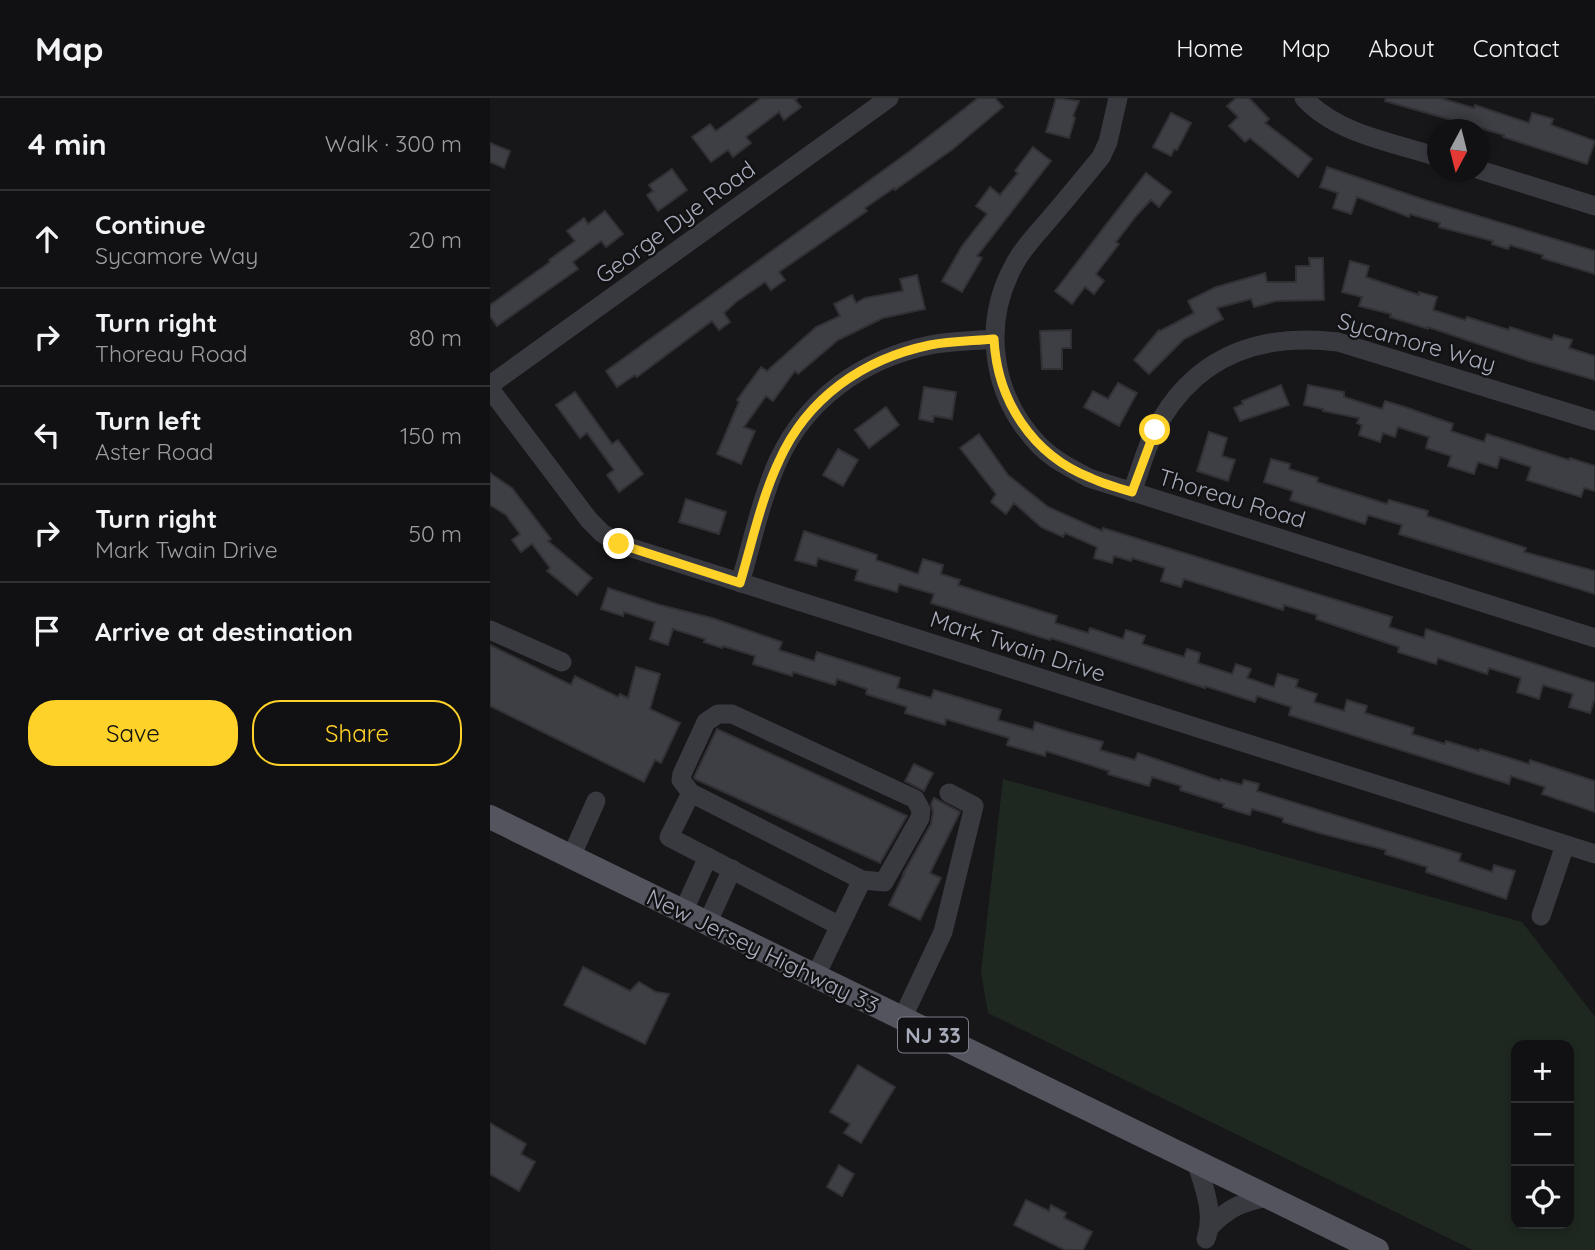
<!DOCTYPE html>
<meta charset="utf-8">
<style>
:root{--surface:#111113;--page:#1a1a1c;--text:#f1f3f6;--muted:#9c9da0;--line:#303133;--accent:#ffd229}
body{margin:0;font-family:Quicksand,sans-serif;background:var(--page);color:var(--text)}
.controls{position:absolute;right:21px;bottom:21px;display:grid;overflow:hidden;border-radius:14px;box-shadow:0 4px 10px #0003}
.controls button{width:63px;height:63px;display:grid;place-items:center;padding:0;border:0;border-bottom:2px solid var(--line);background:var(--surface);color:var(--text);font:35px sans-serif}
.compass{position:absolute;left:937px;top:21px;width:63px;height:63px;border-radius:50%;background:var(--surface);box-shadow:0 4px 10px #0003;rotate:187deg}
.stop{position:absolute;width:21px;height:21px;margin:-16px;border:5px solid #ffd229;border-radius:50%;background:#fff}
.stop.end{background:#ffd229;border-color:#fff;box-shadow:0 2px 7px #0008}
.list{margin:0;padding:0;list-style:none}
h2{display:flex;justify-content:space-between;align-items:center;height:91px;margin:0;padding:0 28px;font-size:30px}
h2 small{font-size:23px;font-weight:400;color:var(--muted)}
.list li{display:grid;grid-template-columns:46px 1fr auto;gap:21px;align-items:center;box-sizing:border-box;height:98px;padding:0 28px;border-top:2px solid var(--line)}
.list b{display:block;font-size:26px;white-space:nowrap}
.list p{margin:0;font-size:23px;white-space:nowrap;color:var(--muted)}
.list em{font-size:23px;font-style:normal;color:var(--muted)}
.actions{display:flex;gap:14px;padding:21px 28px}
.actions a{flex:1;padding:16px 0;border:2px solid var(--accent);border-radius:28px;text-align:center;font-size:24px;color:var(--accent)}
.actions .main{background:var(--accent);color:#111}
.icon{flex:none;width:38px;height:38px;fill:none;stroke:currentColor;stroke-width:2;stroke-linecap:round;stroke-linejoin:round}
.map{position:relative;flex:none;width:1105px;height:1152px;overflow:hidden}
header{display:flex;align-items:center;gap:42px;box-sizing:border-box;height:98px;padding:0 35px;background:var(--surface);border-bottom:2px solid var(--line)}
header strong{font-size:33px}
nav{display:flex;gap:38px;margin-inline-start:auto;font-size:24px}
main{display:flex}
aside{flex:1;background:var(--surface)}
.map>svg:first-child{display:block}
.green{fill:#1e2820;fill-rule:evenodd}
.building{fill:#3e3f44;stroke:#313035;stroke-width:2}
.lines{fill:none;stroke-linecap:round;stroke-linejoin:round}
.minor{stroke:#393940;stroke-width:19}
.major{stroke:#53545e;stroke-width:24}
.route{stroke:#ffd229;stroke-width:9}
.labels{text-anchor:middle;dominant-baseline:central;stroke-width:5;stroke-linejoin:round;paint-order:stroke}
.shield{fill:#121214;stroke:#7a7d88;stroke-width:2}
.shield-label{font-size:21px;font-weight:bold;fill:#a7abba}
.street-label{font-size:23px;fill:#a7abba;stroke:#121214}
</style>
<header>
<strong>Map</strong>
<nav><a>Home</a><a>Map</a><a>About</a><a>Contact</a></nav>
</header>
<main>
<aside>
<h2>4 min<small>Walk · 300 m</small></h2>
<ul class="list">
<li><svg class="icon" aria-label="ahead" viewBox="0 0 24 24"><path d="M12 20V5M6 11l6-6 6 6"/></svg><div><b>Continue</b><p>Sycamore Way</p></div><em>20 m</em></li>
<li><svg class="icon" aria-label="right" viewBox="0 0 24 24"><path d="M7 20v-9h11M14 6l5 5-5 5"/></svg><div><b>Turn right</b><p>Thoreau Road</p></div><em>80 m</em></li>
<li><svg class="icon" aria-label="left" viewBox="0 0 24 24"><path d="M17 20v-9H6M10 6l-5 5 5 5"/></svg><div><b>Turn left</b><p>Aster Road</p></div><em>150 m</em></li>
<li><svg class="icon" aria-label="right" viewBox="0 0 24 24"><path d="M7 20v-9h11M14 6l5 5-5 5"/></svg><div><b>Turn right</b><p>Mark Twain Drive</p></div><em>50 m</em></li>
<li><svg class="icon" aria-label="arrive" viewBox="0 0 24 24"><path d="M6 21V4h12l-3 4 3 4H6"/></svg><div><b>Arrive at destination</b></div></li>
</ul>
<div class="actions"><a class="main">Save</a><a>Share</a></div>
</aside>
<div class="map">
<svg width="1105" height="1152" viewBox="0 0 1105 1152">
<rect width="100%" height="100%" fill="#171719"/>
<path class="green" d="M513,681L1032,824L1105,919V1152H983L498,915L491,874ZM1026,947H1079V1126H1026Z"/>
<g class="building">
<path d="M271,0H307L305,2L311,9L294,22L289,14L256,39L261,45L243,59L238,52L221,64L202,39L220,26L226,33Z"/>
<path d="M488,0H505L513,9L463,51L405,92L404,90L375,110L377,113L289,174L295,182L281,192L275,184L246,204L234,215L240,224L229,232L222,223L147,279L145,277L127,289L116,273L420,53Z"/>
<path d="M566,0L589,3L583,18L585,20L579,40L556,34Z"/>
<path d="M746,0H759L779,21L775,25L822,61L808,79L760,40L755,44L739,28L748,19L737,8Z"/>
<path d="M896,0H950L984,10L985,7L1039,25L1042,15L1063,21L1061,27L1105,43L1097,66L1013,39L1014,37L895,3Z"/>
<path d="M681,15L701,25L687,52L684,51L681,58L663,49Z"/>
<path d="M0,45L20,53L14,70L0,64Z"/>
<path d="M543,49L561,63L487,158L492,160L472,194L452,183L472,148L497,116L486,108L500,89L510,97L528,75L525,73Z"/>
<path d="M837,69L935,102L1105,153V176L1052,160L1053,157L1020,147L1018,151L1002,146L1003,143L949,129L950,125L920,116L919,119L867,99L861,116L843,110L848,95L830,89Z"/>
<path d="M182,71L197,92L168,113L157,97L163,93L159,87Z"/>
<path d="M656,75L681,94L669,109L661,102L647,117L626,144L629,146L606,176L614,183L604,196L595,189L582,206L565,193Z"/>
<path d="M115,113L133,136L116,149L111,143L83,164L88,171L7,228L0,218V207L60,164L59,162L85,143L77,133L94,120L98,126Z"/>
<path d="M819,160H833L834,202L786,203L764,209L761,201L727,210L733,221L694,241L659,276L644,262L669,232L670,233L704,215L698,203L726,189L775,175L777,184H806V168H820Z"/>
<path d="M860,163L879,168L876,179L929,197V194L947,199L943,212L975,222L977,219L1019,232L1020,229L1062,242L1064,237L1082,242L1079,250L1105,258V282L1039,263L938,229V231L900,219L901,216L869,208L872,199L852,194Z"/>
<path d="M427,177L435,211L393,220L348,242L308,276L305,273L283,303L276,298L254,329L265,333L251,366L227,356L249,304L247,302L271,269L277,273L326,229L350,218L344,206L362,197L366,205L375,200L413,193L410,181Z"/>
<path d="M581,232V250H572V271H552L550,233Z"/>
<path d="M628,285L647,295L629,328L594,309L603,293L618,301Z"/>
<path d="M791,287L799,307L750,323L744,310L753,306L752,303Z"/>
<path d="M818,287L854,294V299L892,311L895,303L915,309L963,326L961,333L994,344L997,336L1079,362L1080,360L1105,368V393L1094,390L1091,399L1037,382L1041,369L1010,359L1007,370L988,364L984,376L958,368L961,358L936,350L939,339L908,329L905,339L893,335L890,344L869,337L872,327L867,325L869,320L833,313V311L814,307Z"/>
<path d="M434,289L466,294L462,321L444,318L443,324L429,321Z"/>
<path d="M85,294L122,346L128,342L153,376L129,394L117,377L124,372L97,335L90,340L66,307Z"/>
<path d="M396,309L409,327L379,350L365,332Z"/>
<path d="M719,334L737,340L732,358L745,362L738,383L707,373Z"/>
<path d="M489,336L518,377L558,409L612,433L613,430L902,519L899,529L934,540L936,531L1105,585V600L1100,615L1079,609L1083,596L1053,587L1049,601L1027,594L1031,580L999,570L997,576L948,560L946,566L908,554L909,549L826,521L827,517L794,507L793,512L694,481L691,489L671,483L675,470L642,460L641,463L624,458L622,465L604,460L607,449L575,435L573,439L551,429L524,405L516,416L501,404L506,396L470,350Z"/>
<path d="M348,351L368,362L353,388L333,377Z"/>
<path d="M781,361L800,366L799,371L828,380L827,384L897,406L899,402L938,413L937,418L1036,450L1034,454L1105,473V496L909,436L912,427L878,417L875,426L800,402L803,393L774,384Z"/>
<path d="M0,375L22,390L61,441L58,443L102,480L87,497L57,473L60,470L42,446L31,454L22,442L30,436L16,417L0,407Z"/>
<path d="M196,401L236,414L229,436L189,424Z"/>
<path d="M314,433L387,457L386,462L428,476L433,461L453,467L451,476L470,482L468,487L567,518L565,525L598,535L600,530L633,541L636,532L655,538L652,546L694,559L697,551L710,555L708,565L742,576L746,566L761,571L757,580L784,589L788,576L808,582L806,589L827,596L824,604L854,613L857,602L877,608L875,615L924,630L922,636L955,646L956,643L989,653L990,651L1039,666L1040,662L1105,683V714L1052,696L1055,689L1021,678L1019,686L799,617L801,609L767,598L765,604L715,588V590L561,540L560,542L441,505L444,496L409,486L407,494L365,482L368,472L328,460L326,468L305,462Z"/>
<path d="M118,490L170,507L222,520L292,544L289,552L324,563L327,554L410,580L407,590L441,600L444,592L511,612L508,622L543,632L545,624L578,634L613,644L610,652L645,662L648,655L730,683L731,681L752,687L754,682L769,686L767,693L971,756L969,763L1002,774L1004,767L1025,773L1016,801L936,774L937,769L895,756L896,752L833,736L793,724V720L762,711L760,717L733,709L734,706L690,692L691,688L662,679L659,688L618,676L619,673L556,653L555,658L517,647L519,640L456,621L455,627L415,615L417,609L376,596L377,591L347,581L345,587L303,574L302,578L263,566L265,558L233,548L232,550L214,544L215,541L183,531L178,547L160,541L165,524L134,514L133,518L111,511Z"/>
<path d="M0,547L81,587L85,578L128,599L130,596L138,600L146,569L170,576L160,611L190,625L171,665L165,662L154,684L0,608Z"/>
<path d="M227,631L417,718L390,765L205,681L204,679Z"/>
<path d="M424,666L443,675L434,693L415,683Z"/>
<path d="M444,700L470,714L440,775L451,780L430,822L399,807L414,776H413L441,726L443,714L441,706Z"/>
<path d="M93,869L140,893L149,884L166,894L179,896L155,946L74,907Z"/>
<path d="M368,967L405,989L371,1045L354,1035L360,1026L340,1014Z"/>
<path d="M0,1025L36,1046L31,1056L45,1064L29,1093L0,1076Z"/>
<path d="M349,1067L364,1076L352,1098L337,1089Z"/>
<path d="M536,1102L559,1113L561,1107L576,1115L574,1120L602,1134L593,1152H575L524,1127Z"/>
</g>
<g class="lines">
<g class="minor">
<path d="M628,0L618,44L611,59C593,81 575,103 556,125C545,138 532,151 524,167C491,227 502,299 550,348C564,362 582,371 599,380L1105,540"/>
<path d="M814,0C847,36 902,44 948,59"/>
<path d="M990,72L1105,108"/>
<path d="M0,287L399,0"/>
<path d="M0,291L99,422L112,435L129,446L1105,756"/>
<path d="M642,394C651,370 658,342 672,320C712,254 776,235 848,244L1105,323"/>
<path d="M250,485C262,445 271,401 288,363C317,300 373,261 440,247C461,243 483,243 504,241"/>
<path d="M0,532L72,564"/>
<path d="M201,695L191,682L192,676L216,624L228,616H242L425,701L431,712L430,720L394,784L372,782"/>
<path d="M81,759L106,703"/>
<path d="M193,814L218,759"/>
<path d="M1051,818L1075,747"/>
<path d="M217,826L242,771"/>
<path d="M325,879L372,782L201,695L179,739L348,827"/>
<path d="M412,921L453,834L484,708L459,695"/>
<path d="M706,1064C714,1089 725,1115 716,1141"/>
<path d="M720,1129C739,1109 751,1105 777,1099"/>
</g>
<path class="major" d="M0,719L887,1152"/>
</g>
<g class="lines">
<path class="route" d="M129,446L250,485C262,445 271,401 289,363C317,300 373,261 440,247C461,243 483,243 504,241C507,302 542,357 601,380C614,386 628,390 642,394L665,332"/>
</g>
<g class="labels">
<rect class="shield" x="408" y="919.5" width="70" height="35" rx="5"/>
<g class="shield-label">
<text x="443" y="937">NJ 33</text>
</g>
<g class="street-label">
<text transform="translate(185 124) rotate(-36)">George Dye Road</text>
<text transform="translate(927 244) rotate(16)">Sycamore Way</text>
<text transform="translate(742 400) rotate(17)">Thoreau Road</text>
<text transform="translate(528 548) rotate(18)">Mark Twain Drive</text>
<text transform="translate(273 853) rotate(26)">New Jersey Highway 33</text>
</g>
</g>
</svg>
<div class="controls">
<button>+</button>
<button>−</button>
<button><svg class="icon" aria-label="locate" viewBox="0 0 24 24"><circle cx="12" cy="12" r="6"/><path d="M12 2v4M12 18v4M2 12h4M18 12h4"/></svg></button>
</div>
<svg class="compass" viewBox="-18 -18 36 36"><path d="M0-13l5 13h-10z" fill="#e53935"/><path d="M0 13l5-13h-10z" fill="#9c9da0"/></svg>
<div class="stop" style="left:665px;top:332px"></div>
<div class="stop end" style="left:129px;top:446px"></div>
</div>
</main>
